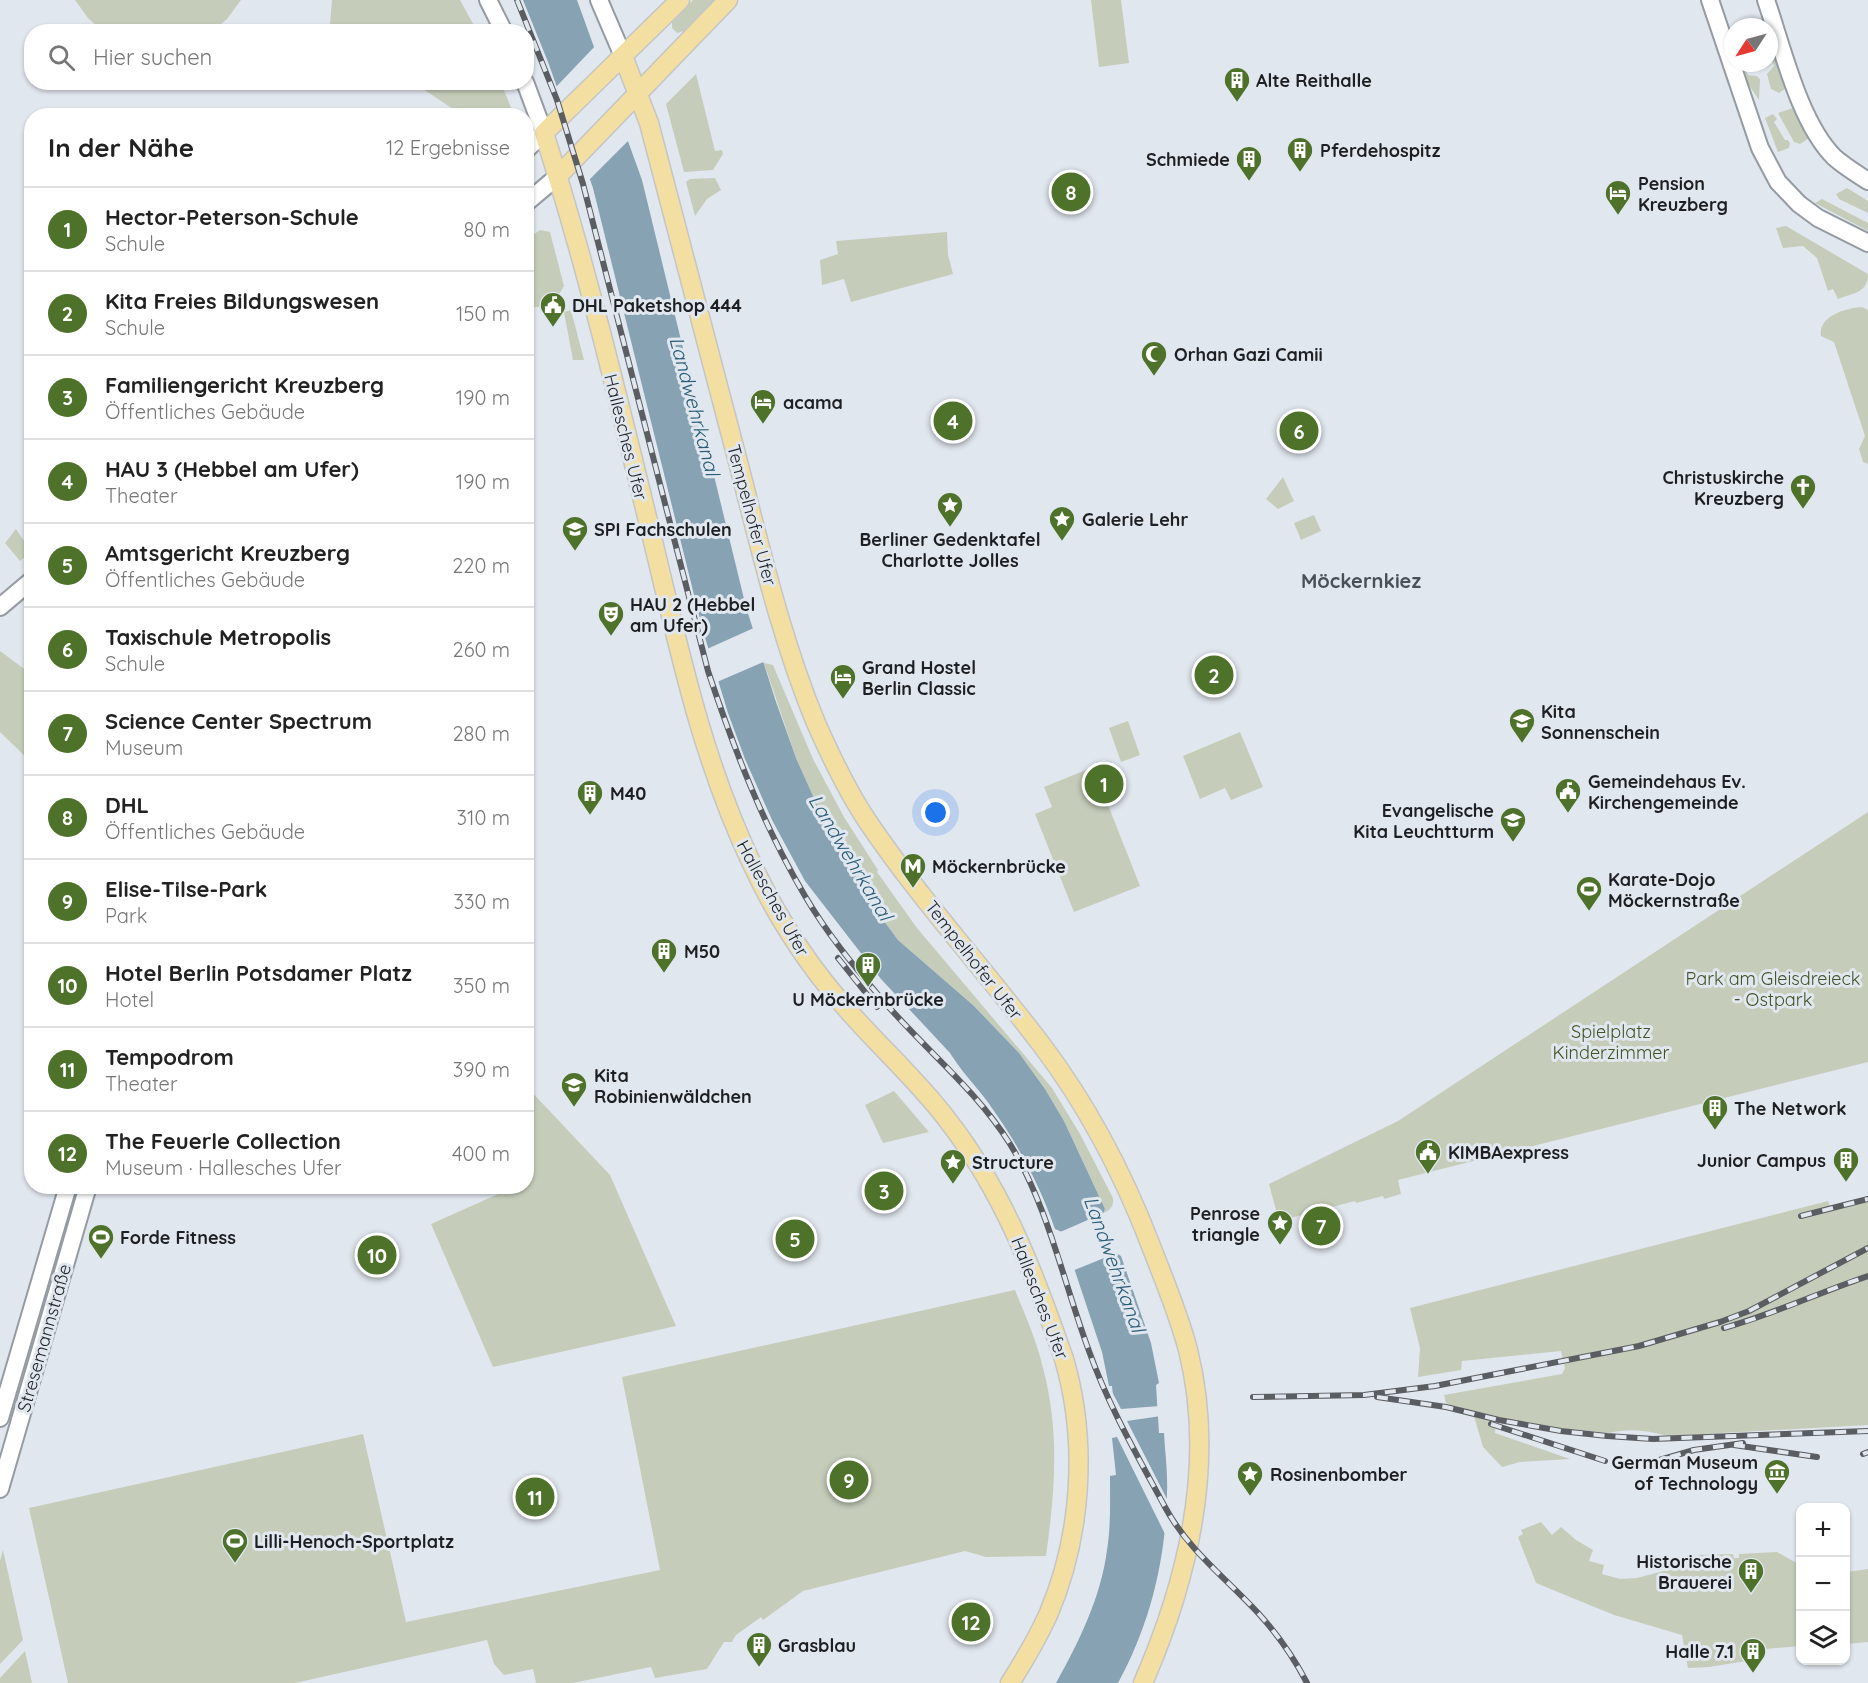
<!DOCTYPE html>
<html lang="de">
<meta charset="utf-8">
<style>
:root{--surface:#fff;--page:#f2f2f2;--text:#222;--muted:#767676;--line:#e0e0e0;--accent:#4e722a}
body{margin:0;font-family:Quicksand,sans-serif;background:var(--page);color:var(--text)}
.controls{position:absolute;right:18px;bottom:18px;display:grid;overflow:hidden;border-radius:12px;box-shadow:0 2px 4px #0004}
.controls button{width:54px;height:54px;display:grid;place-items:center;padding:0;border:0;border-bottom:2px solid var(--line);background:var(--surface);color:var(--text);font:30px sans-serif}
.compass{position:absolute;left:1724px;top:18px;width:54px;height:54px;border-radius:50%;background:var(--surface);box-shadow:0 2px 4px #0004;rotate:234deg}
.you{position:absolute;left:936px;top:813px;width:21px;height:21px;margin:-15px;border:4px solid #fff;border-radius:50%;background:#1a73e8;box-shadow:0 0 0 9px #1a73e833}
.badge{display:grid;place-items:center;width:39px;height:39px;border-radius:50%;background:var(--accent);color:#fff;font-size:20px;font-weight:700}
.pin{position:absolute;translate:-50% -50%;border:3px solid #fff;box-shadow:0 2px 6px #0006}
.list{margin:0;padding:0;list-style:none}
h2{display:flex;justify-content:space-between;align-items:center;height:78px;margin:0;padding:0 24px;font-size:26px}
h2 small{font-size:20px;font-weight:400;color:var(--muted)}
.list li{display:grid;grid-template-columns:39px 1fr auto;gap:18px;align-items:center;box-sizing:border-box;height:84px;padding:0 24px;border-top:2px solid var(--line)}
.list b{display:block;font-size:22px;white-space:nowrap}
.list p{margin:0;font-size:20px;white-space:nowrap;color:var(--muted)}
.list em{font-size:20px;font-style:normal;color:var(--muted)}
.icon{flex:none;width:33px;height:33px;fill:none;stroke:currentColor;stroke-width:2;stroke-linecap:round;stroke-linejoin:round}
.map{position:relative;flex:none;width:1868px;height:1683px;overflow:hidden}
.search{position:absolute;background:var(--surface);box-shadow:0 2px 4px #0004;left:24px;top:24px;width:510px;height:66px;display:flex;align-items:center;gap:15px;box-sizing:border-box;padding:0 21px;border-radius:24px;color:var(--muted);font-size:22px}
.panel{position:absolute;background:var(--surface);box-shadow:0 2px 4px #0004;left:24px;top:108px;width:510px;height:1086px;border-radius:24px}
.map>svg:first-child{display:block}
.green{fill:#c5cdba}
.water{fill:#86a2b3}
.pier{fill:#e1e7ef}
.lines{fill:none;stroke-linecap:round;stroke-linejoin:round}
.secondary-casing{stroke:#959ba2;stroke-width:20}
.primary-casing{stroke:#c4c5c6;stroke-width:21}
.secondary{stroke:#fff;stroke-width:16}
.primary{stroke:#f2dfa1;stroke-width:18}
.rail-casing{stroke:#5a5d61;stroke-width:6}
.rail{stroke:#e1e7ef;stroke-width:4;stroke-dasharray:11;stroke-linecap:butt}
.labels{text-anchor:middle;dominant-baseline:central;stroke-width:6;stroke-linejoin:round;paint-order:stroke}
.poi-label{font-size:18px;font-weight:bold;fill:#1d1f22;stroke:#e1e7ef;text-anchor:start}
.street-label{font-size:18px;fill:#1d1f22;stroke:#e1e7ef}
.park-label{font-size:18px;fill:#435225;stroke:#e1e7ef}
.water-label{font-size:20px;font-style:italic;fill:#2a5d78;stroke:#e1e7ef}
.neighbourhood-label{font-size:20px;font-weight:bold;fill:#4b5056;stroke:#e1e7ef}
</style>
<div class="map">
<svg width="1868" height="1683" viewBox="0 0 1868 1683">
<rect width="100%" height="100%" fill="#e1e7ef"/>
<g class="green">
<path d="M75,0H241L227,19L213,31L103,32L88,18Z"/>
<path d="M332,0H460L477,31H341L330,24Z"/>
<path d="M693,0H716L684,31L677,33L672,28V22Z"/>
<path d="M1091,0H1121L1129,63L1099,67Z"/>
<path d="M1769,37L1785,85V89L1779,93L1771,89L1767,74L1774,66L1769,50Z"/>
<path d="M1740,63H1744L1748,75L1757,76L1760,79L1759,100L1745,79Z"/>
<path d="M696,74L715,151L722,150L723,154L713,170L684,172L666,104Z"/>
<path d="M414,83H501L514,115H462Z"/>
<path d="M1793,108L1809,138L1800,144L1794,142L1778,113Z"/>
<path d="M1773,114L1777,119L1774,122L1785,140H1788L1790,143L1789,148L1778,152L1765,118Z"/>
<path d="M715,178L721,190L707,199L695,216L686,182L690,179Z"/>
<path d="M1847,188L1868,201V213L1839,199L1836,194Z"/>
<path d="M1822,199L1868,223V231L1815,203Z"/>
<path d="M1786,226L1868,274C1868,293 1853,293 1838,299L1833,289L1828,291L1817,258L1803,246L1783,248L1776,228Z"/>
<path d="M540,230L550,232L564,286L558,296L547,307H527V239Z"/>
<path d="M947,232L948,255L953,274L851,302L844,279L822,285L820,260L838,254L836,241Z"/>
<path d="M1862,307L1868,310V464L1863,462L1859,449L1865,436L1834,342L1821,336C1818,316 1846,308 1862,307Z"/>
<path d="M571,310L584,360H573L564,312Z"/>
<path d="M1283,477L1294,501L1278,509L1266,499Z"/>
<path d="M1314,515L1321,531L1301,540L1294,523Z"/>
<path d="M16,529L28,547L25,549L28,554L20,561L5,543Z"/>
<path d="M0,651L31,674V762L0,732Z"/>
<path d="M764,663L773,665L813,759L844,817L878,870L877,872L917,928L1052,1088L1080,1134L1113,1198C1114,1207 1110,1210 1103,1214L1105,1209L1064,1121L1045,1089L1019,1053L974,1006L898,940L875,909L826,825L796,758Z"/>
<path d="M1128,721L1140,755L1121,762L1109,728Z"/>
<path d="M1240,732L1263,787L1231,800L1225,788L1200,799L1183,756Z"/>
<path d="M1093,767L1140,886L1074,912L1035,814L1052,807L1044,787Z"/>
<path d="M1868,812V1062L1398,1180L1401,1194L1384,1199L1383,1196L1356,1203L1355,1201L1279,1221L1269,1184L1398,1121Z"/>
<path d="M527,1087L610,1175L676,1326L493,1367L431,1224L514,1187L526,1186Z"/>
<path d="M894,1091L929,1132L883,1143L865,1105Z"/>
<path d="M1868,1196V1425L1667,1436C1647,1430 1629,1428 1609,1433L1496,1422L1495,1433L1570,1459L1520,1462L1502,1467L1483,1447L1474,1416L1446,1403L1444,1395L1562,1374L1565,1368L1561,1351L1462,1361L1461,1370L1418,1377L1420,1348L1410,1308L1828,1201L1830,1206Z"/>
<path d="M1015,1290C1025,1315 1037,1341 1043,1368C1060,1432 1055,1491 1046,1556L986,1557L965,1551L803,1591L763,1620L761,1617L736,1635L732,1642H724L707,1669L655,1678L651,1667L573,1683H536L533,1669L504,1675L494,1664L487,1640L295,1683H68L29,1508L363,1434L406,1622L660,1570L622,1377Z"/>
<path d="M1541,1522L1552,1535L1561,1527L1576,1540L1593,1550L1589,1561L1604,1565L1602,1574L1620,1579L1637,1578L1671,1569L1695,1555L1733,1554L1734,1558H1739V1554L1777,1552L1800,1565V1646L1766,1649L1765,1658L1709,1667L1688,1668L1682,1635L1614,1615L1536,1583L1518,1537L1523,1534L1521,1530Z"/>
<path d="M3,1550L23,1640L0,1664V1561Z"/>
<path d="M1868,1569V1642L1846,1644V1572Z"/>
<path d="M25,1651L32,1683H0V1678Z"/>
</g>
<path class="water" d="M523,0H577L642,180L746,607L775,699L796,758L826,825L875,909L898,940L974,1006L1019,1053L1045,1089L1064,1121L1105,1209L1103,1214L1113,1254L1116,1253L1121,1256L1151,1343L1159,1383L1156,1385L1159,1433H1164C1165,1453 1168,1473 1167,1493C1166,1559 1150,1625 1118,1683H1056C1079,1642 1101,1597 1107,1550C1111,1525 1110,1501 1110,1476L1116,1475L1112,1438L1117,1437L1112,1386H1109L1102,1352L1062,1232L1055,1229C1039,1182 1016,1141 987,1101C975,1085 961,1071 950,1053L881,979L805,881L772,820L745,759L728,713L703,631L593,188L548,62Z"/>
<g class="pier">
<path d="M597,44L631,138L588,181L556,87Z"/>
<path d="M756,627L766,661L717,682L707,649Z"/>
<path d="M1106,1212L1115,1251L1119,1252L1072,1271L1058,1233Z"/>
<path d="M1109,1386L1121,1409L1160,1406L1161,1416L1127,1421L1170,1505L1166,1536L1113,1429L1109,1389L1107,1387Z"/>
</g>
<g class="lines">
<g class="secondary-casing">
<g id="secondary">
<path d="M488,0L504,32"/>
<path d="M599,0L623,56"/>
<path d="M1710,0L1760,148L1778,182L1799,204L1818,218L1868,243"/>
<path d="M1766,0C1782,46 1799,122 1834,157C1844,166 1857,174 1868,181"/>
<path d="M525,82L544,133L526,150"/>
<path d="M526,203L558,176"/>
<path d="M0,607L32,580"/>
<path d="M0,1418L68,1186"/>
<path d="M0,1489L88,1186"/>
</g>
</g>
<g class="primary-casing">
<g id="primary">
<path d="M680,0L544,133C586,264 618,399 651,533C679,648 701,757 752,864C778,920 812,971 853,1016C885,1052 921,1084 949,1122C1004,1193 1035,1275 1064,1359C1088,1441 1082,1536 1048,1615C1037,1639 1024,1661 1010,1683"/>
<path d="M623,56L649,123C678,236 708,349 738,462C761,550 781,639 816,723C831,757 847,791 868,822C920,899 984,969 1041,1044C1088,1106 1123,1173 1151,1246C1164,1280 1179,1315 1188,1350C1216,1462 1188,1580 1143,1683"/>
<path d="M558,176L728,0"/>
</g>
</g>
<use href="#secondary" class="secondary"/>
<use href="#primary" class="primary"/>
<g class="rail-casing">
<g id="rail">
<path d="M517,0L557,100L583,184L708,671C734,749 763,825 805,896C826,932 853,965 880,997C922,1047 975,1088 1010,1144C1048,1206 1064,1284 1089,1351C1108,1405 1138,1457 1165,1507C1188,1550 1227,1579 1259,1614C1278,1635 1294,1658 1307,1683"/>
<path d="M838,958L877,1007"/>
<path d="M1801,1216L1868,1199"/>
<path d="M1724,1328C1774,1314 1820,1292 1868,1276"/>
<path d="M1253,1397L1364,1395L1435,1386L1639,1346L1720,1322L1749,1311L1868,1248"/>
<path d="M1377,1397L1446,1407L1499,1420L1561,1431L1607,1436L1653,1439L1868,1431"/>
<path d="M1491,1424L1605,1461"/>
<path d="M1734,1445L1817,1457"/>
<path d="M1863,1454L1868,1452"/>
<path d="M1649,1463L1694,1450L1743,1443"/>
</g>
</g>
<use href="#rail" class="rail"/>
</g>
<defs>
<g id="building-pin" transform="scale(1.35)"><path d="M0 17L-7.5 6A9.5 9.5 0 1 1 7.5 6Z" fill="#4e722a" stroke="#e1e7ef"/><path d="M-4-6H4V6H1V3H-1V6H-4ZM-2.5-4.3h1.7v1.8h-1.7ZM.8-4.3h1.7v1.8H.8ZM-2.5-1h1.7V.8h-1.7ZM.8-1h1.7V.8H.8Z" fill="#fff"/></g>
<g id="hotel-pin" transform="scale(1.35)"><path d="M0 17L-7.5 6A9.5 9.5 0 1 1 7.5 6Z" fill="#4e722a" stroke="#e1e7ef"/><path d="M-6-4.5h1.5V1H6V5H4.5V3h-9V5H-6ZM-4 0a1.8 1.8 0 1 1 3.6 0ZM.5 0V-2.5h3Q6-2.5 6 0Z" fill="#fff"/></g>
<g id="civic-pin" transform="scale(1.35)"><path d="M0 17L-7.5 6A9.5 9.5 0 1 1 7.5 6Z" fill="#4e722a" stroke="#e1e7ef"/><path d="M-.6-6.5H3V-4.5H.6V-3L4-1V1h2V6H-6V1h2V-1L-.6-3ZM-1.2 2.5V6h2.4V2.5Z" fill="#fff"/></g>
<g id="mosque-pin" transform="scale(1.35)"><path d="M0 17L-7.5 6A9.5 9.5 0 1 1 7.5 6Z" fill="#4e722a" stroke="#e1e7ef"/><path d="M3.5-4.9A6 6 0 1 0 3.5 4.9A5 5 0 1 1 3.5-4.9Z" fill="#fff"/></g>
<g id="church-pin" transform="scale(1.35)"><path d="M0 17L-7.5 6A9.5 9.5 0 1 1 7.5 6Z" fill="#4e722a" stroke="#e1e7ef"/><path d="M-1.2-6h2.4v3.5h3.3v2.4h-3.3V6h-2.4V-.1h-3.3v-2.4h3.3Z" fill="#fff"/></g>
<g id="sight-pin" transform="scale(1.35)"><path d="M0 17L-7.5 6A9.5 9.5 0 1 1 7.5 6Z" fill="#4e722a" stroke="#e1e7ef"/><path d="M0-6L1.8-2.2L6-1.7L2.9 1.2L3.7 5.4L0 3.3L-3.7 5.4L-2.9 1.2L-6-1.7L-1.8-2.2Z" fill="#fff"/></g>
<g id="school-pin" transform="scale(1.35)"><path d="M0 17L-7.5 6A9.5 9.5 0 1 1 7.5 6Z" fill="#4e722a" stroke="#e1e7ef"/><path d="M0-5L7-2L0 1L-7-2ZM-4 1L0 2.5L4 1V4Q0 6-4 4Z" fill="#fff"/></g>
<g id="theatre-pin" transform="scale(1.35)"><path d="M0 17L-7.5 6A9.5 9.5 0 1 1 7.5 6Z" fill="#4e722a" stroke="#e1e7ef"/><path d="M-5-5.5Q0-4 5-5.5V0Q5 5 0 6Q-5 5-5 0ZM-3.3-2.5H-1v1.5H-3.3ZM1-2.5H3.3v1.5H1ZM-2.8 1Q0 5.5 2.8 1Z" fill="#fff"/></g>
<g id="metro-pin" transform="scale(1.35)"><path d="M0 17L-7.5 6A9.5 9.5 0 1 1 7.5 6Z" fill="#4e722a" stroke="#e1e7ef"/><path d="M-5.5 5V-5H-3L0 0L3-5H5.5V5H3V-.5L0 4L-3-.5V5Z" fill="#fff"/></g>
<g id="stadium-pin" transform="scale(1.35)"><path d="M0 17L-7.5 6A9.5 9.5 0 1 1 7.5 6Z" fill="#4e722a" stroke="#e1e7ef"/><path d="M0-5a6.5 5 0 1 0 0 10a6.5 5 0 1 0 0-10ZM-3.5-1.8h7v3.6h-7Z" fill="#fff"/></g>
<g id="museum-pin" transform="scale(1.35)"><path d="M0 17L-7.5 6A9.5 9.5 0 1 1 7.5 6Z" fill="#4e722a" stroke="#e1e7ef"/><path d="M0-6L6-3V-2H-6V-3ZM-5-1h2V3h-2ZM-1-1h2V3h-2ZM3-1h2V3H3ZM-6 4H6V6H-6Z" fill="#fff"/></g>
</defs>
<g fill-rule="evenodd">
<use href="#building-pin" x="1237" y="80"/>
<use href="#building-pin" x="1300" y="150"/>
<use href="#building-pin" x="1249" y="159"/>
<use href="#hotel-pin" x="1618" y="193"/>
<use href="#civic-pin" x="553" y="305"/>
<use href="#mosque-pin" x="1154" y="354"/>
<use href="#hotel-pin" x="763" y="402"/>
<use href="#church-pin" x="1803" y="487"/>
<use href="#sight-pin" x="950" y="505"/>
<use href="#sight-pin" x="1062" y="519"/>
<use href="#school-pin" x="575" y="529"/>
<use href="#theatre-pin" x="611" y="614"/>
<use href="#hotel-pin" x="843" y="677"/>
<use href="#school-pin" x="1522" y="721"/>
<use href="#civic-pin" x="1568" y="791"/>
<use href="#building-pin" x="590" y="793"/>
<use href="#school-pin" x="1513" y="820"/>
<use href="#metro-pin" x="913" y="866"/>
<use href="#stadium-pin" x="1589" y="889"/>
<use href="#building-pin" x="664" y="951"/>
<use href="#building-pin" x="868" y="965"/>
<use href="#school-pin" x="574" y="1085"/>
<use href="#building-pin" x="1715" y="1108"/>
<use href="#civic-pin" x="1428" y="1152"/>
<use href="#building-pin" x="1846" y="1160"/>
<use href="#sight-pin" x="953" y="1162"/>
<use href="#sight-pin" x="1280" y="1223"/>
<use href="#stadium-pin" x="101" y="1237"/>
<use href="#museum-pin" x="1777" y="1472"/>
<use href="#sight-pin" x="1250" y="1474"/>
<use href="#stadium-pin" x="235" y="1541"/>
<use href="#building-pin" x="1751" y="1571"/>
<use href="#building-pin" x="759" y="1645"/>
<use href="#building-pin" x="1753" y="1651"/>
</g>
<g class="labels">
<g class="poi-label">
<text x="1256" y="80">Alte Reithalle</text>
<text x="1320" y="150">Pferdehospitz</text>
<text x="1230" y="159" text-anchor="end">Schmiede</text>
<text x="1638" y="183">Pension<tspan x="1638" dy="21">Kreuzberg</tspan></text>
<text x="572" y="305">DHL Paketshop 444</text>
<text x="1174" y="354">Orhan Gazi Camii</text>
<text x="783" y="402">acama</text>
<text x="1784" y="477" text-anchor="end">Christuskirche<tspan x="1784" dy="21">Kreuzberg</tspan></text>
<text x="1082" y="519">Galerie Lehr</text>
<text x="594" y="529">SPI Fachschulen</text>
<text x="950" y="539" text-anchor="middle">Berliner Gedenktafel<tspan x="950" dy="21">Charlotte Jolles</tspan></text>
<text x="630" y="604">HAU 2 (Hebbel<tspan x="630" dy="21">am Ufer)</tspan></text>
<text x="862" y="667">Grand Hostel<tspan x="862" dy="21">Berlin Classic</tspan></text>
<text x="1541" y="711">Kita<tspan x="1541" dy="21">Sonnenschein</tspan></text>
<text x="1588" y="781">Gemeindehaus Ev.<tspan x="1588" dy="21">Kirchengemeinde</tspan></text>
<text x="610" y="793">M40</text>
<text x="1494" y="810" text-anchor="end">Evangelische<tspan x="1494" dy="21">Kita Leuchtturm</tspan></text>
<text x="932" y="866">Möckernbrücke</text>
<text x="1608" y="879">Karate-Dojo<tspan x="1608" dy="21">Möckernstraße</tspan></text>
<text x="684" y="951">M50</text>
<text x="868" y="999" text-anchor="middle">U Möckernbrücke</text>
<text x="594" y="1075">Kita<tspan x="594" dy="21">Robinienwäldchen</tspan></text>
<text x="1734" y="1108">The Network</text>
<text x="1448" y="1152">KIMBAexpress</text>
<text x="1826" y="1160" text-anchor="end">Junior Campus</text>
<text x="972" y="1162">Structure</text>
<text x="1260" y="1213" text-anchor="end">Penrose<tspan x="1260" dy="21">triangle</tspan></text>
<text x="120" y="1237">Forde Fitness</text>
<text x="1758" y="1462" text-anchor="end">German Museum<tspan x="1758" dy="21">of Technology</tspan></text>
<text x="1270" y="1474">Rosinenbomber</text>
<text x="254" y="1541">Lilli-Henoch-Sportplatz</text>
<text x="1732" y="1561" text-anchor="end">Historische<tspan x="1732" dy="21">Brauerei</tspan></text>
<text x="778" y="1645">Grasblau</text>
<text x="1734" y="1651" text-anchor="end">Halle 7.1</text>
</g>
<g class="street-label">
<text transform="translate(626 437) rotate(76)">Hallesches Ufer</text>
<text transform="translate(752 515) rotate(75)">Tempelhofer Ufer</text>
<text transform="translate(773 898) rotate(61)">Hallesches Ufer</text>
<text transform="translate(974 960) rotate(52)">Tempelhofer Ufer</text>
<text transform="translate(1040 1298) rotate(69)">Hallesches Ufer</text>
<text transform="translate(44 1338) rotate(-74)">Stresemannstraße</text>
</g>
<g class="park-label">
<text x="1773" y="978">Park am Gleisdreieck<tspan x="1773" dy="21">- Ostpark</tspan></text>
<text x="1611" y="1031">Spielplatz<tspan x="1611" dy="21">Kinderzimmer</tspan></text>
</g>
<g class="water-label">
<text transform="translate(695 406) rotate(75)">Landwehrkanal</text>
<text transform="translate(851 857) rotate(59)">Landwehrkanal</text>
<text transform="translate(1115 1264) rotate(70)">Landwehrkanal</text>
</g>
<g class="neighbourhood-label">
<text x="1361" y="580">Möckernkiez</text>
</g>
</g>
</svg>
<div class="controls">
<button>+</button>
<button>−</button>
<button><svg class="icon" aria-label="layers" viewBox="0 0 24 24"><path d="M12 4l9 5-9 5-9-5zM3 14l9 5 9-5"/></svg></button>
</div>
<svg class="compass" viewBox="-18 -18 36 36"><path d="M0-13l5 13h-10z" fill="#e53935"/><path d="M0 13l5-13h-10z" fill="#767676"/></svg>
<div class="you"></div>
<div class="pin badge" style="left:1104px;top:784px">1</div>
<div class="pin badge" style="left:1214px;top:675px">2</div>
<div class="pin badge" style="left:884px;top:1191px">3</div>
<div class="pin badge" style="left:953px;top:421px">4</div>
<div class="pin badge" style="left:795px;top:1239px">5</div>
<div class="pin badge" style="left:1299px;top:431px">6</div>
<div class="pin badge" style="left:1321px;top:1226px">7</div>
<div class="pin badge" style="left:1071px;top:192px">8</div>
<div class="pin badge" style="left:849px;top:1480px">9</div>
<div class="pin badge" style="left:377px;top:1255px">10</div>
<div class="pin badge" style="left:535px;top:1497px">11</div>
<div class="pin badge" style="left:971px;top:1622px">12</div>
<div class="search"><svg class="icon" aria-label="search" viewBox="0 0 24 24"><circle cx="10" cy="10" r="6"/><path d="M15 15l6 6"/></svg>Hier suchen</div>
<section class="panel">
<h2>In der Nähe<small>12 Ergebnisse</small></h2>
<ul class="list">
<li><span class="badge">1</span><div><b>Hector-Peterson-Schule</b><p>Schule</p></div><em>80 m</em></li>
<li><span class="badge">2</span><div><b>Kita Freies Bildungswesen</b><p>Schule</p></div><em>150 m</em></li>
<li><span class="badge">3</span><div><b>Familiengericht Kreuzberg</b><p>Öffentliches Gebäude</p></div><em>190 m</em></li>
<li><span class="badge">4</span><div><b>HAU 3 (Hebbel am Ufer)</b><p>Theater</p></div><em>190 m</em></li>
<li><span class="badge">5</span><div><b>Amtsgericht Kreuzberg</b><p>Öffentliches Gebäude</p></div><em>220 m</em></li>
<li><span class="badge">6</span><div><b>Taxischule Metropolis</b><p>Schule</p></div><em>260 m</em></li>
<li><span class="badge">7</span><div><b>Science Center Spectrum</b><p>Museum</p></div><em>280 m</em></li>
<li><span class="badge">8</span><div><b>DHL</b><p>Öffentliches Gebäude</p></div><em>310 m</em></li>
<li><span class="badge">9</span><div><b>Elise-Tilse-Park</b><p>Park</p></div><em>330 m</em></li>
<li><span class="badge">10</span><div><b>Hotel Berlin Potsdamer Platz</b><p>Hotel</p></div><em>350 m</em></li>
<li><span class="badge">11</span><div><b>Tempodrom</b><p>Theater</p></div><em>390 m</em></li>
<li><span class="badge">12</span><div><b>The Feuerle Collection</b><p>Museum · Hallesches Ufer</p></div><em>400 m</em></li>
</ul>
</section>
</div>
